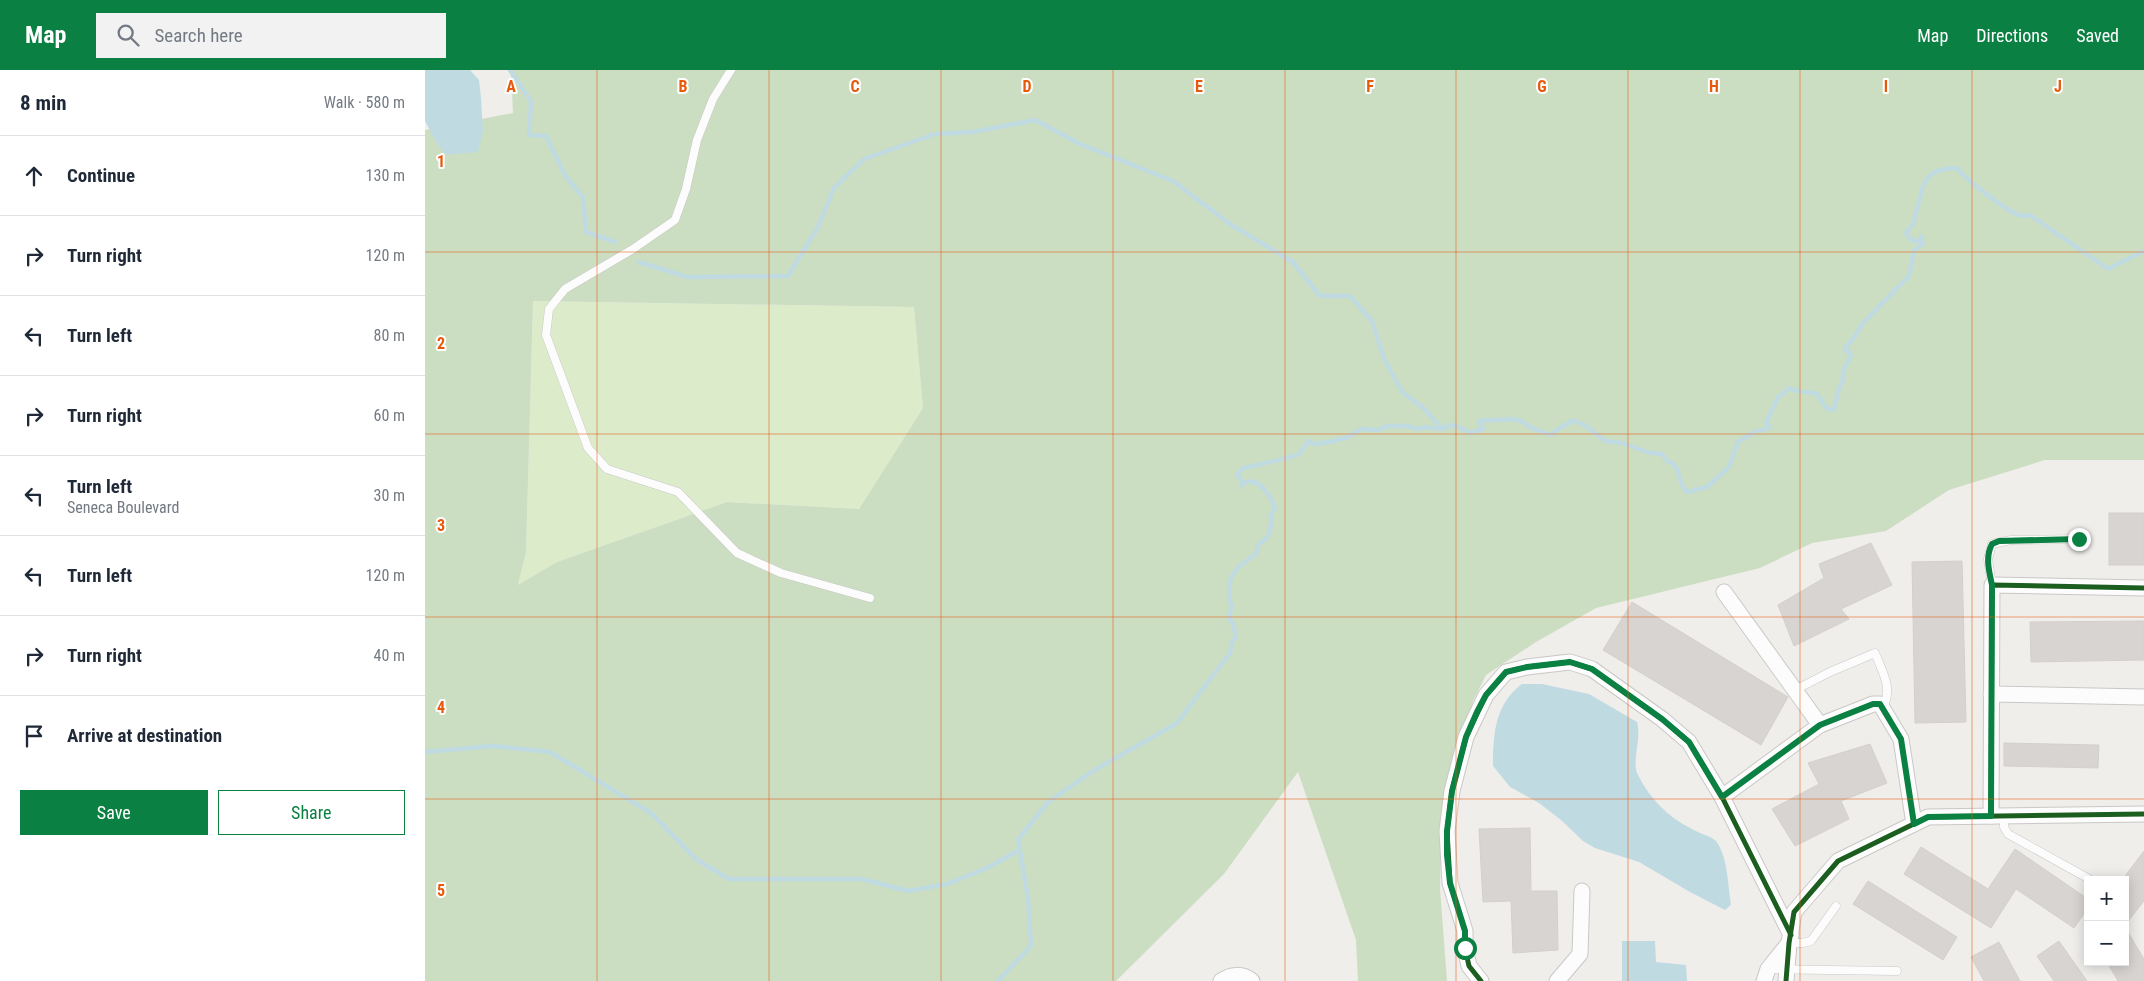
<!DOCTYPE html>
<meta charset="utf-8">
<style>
:root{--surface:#fff;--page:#f2f2f3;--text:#1f2937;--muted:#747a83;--line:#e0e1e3;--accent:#0b8043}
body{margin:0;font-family:"Roboto Condensed",sans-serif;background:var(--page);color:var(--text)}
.controls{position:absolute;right:15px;bottom:15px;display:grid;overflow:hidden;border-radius:0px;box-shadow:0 2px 12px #0003}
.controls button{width:45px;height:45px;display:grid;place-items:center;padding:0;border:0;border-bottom:1px solid var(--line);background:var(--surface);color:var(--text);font:25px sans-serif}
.stop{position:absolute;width:15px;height:15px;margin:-11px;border:4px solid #0b8043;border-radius:50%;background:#fff}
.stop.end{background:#0b8043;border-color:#fff;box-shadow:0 1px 5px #0008}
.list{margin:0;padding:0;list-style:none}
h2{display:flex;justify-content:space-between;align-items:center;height:65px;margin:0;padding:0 20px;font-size:21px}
h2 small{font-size:16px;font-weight:400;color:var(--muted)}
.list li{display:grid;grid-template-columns:32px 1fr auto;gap:15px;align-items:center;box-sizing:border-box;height:80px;padding:0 20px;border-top:1px solid var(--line)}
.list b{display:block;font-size:19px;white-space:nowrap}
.list p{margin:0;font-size:16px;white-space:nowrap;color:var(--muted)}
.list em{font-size:16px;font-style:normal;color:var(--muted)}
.actions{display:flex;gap:10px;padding:15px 20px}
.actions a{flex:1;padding:11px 0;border:1px solid var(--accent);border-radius:0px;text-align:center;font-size:18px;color:var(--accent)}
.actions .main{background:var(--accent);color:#fff}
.icon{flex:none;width:28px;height:28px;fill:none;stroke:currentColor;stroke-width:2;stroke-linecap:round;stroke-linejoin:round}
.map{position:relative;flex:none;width:1719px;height:911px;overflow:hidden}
header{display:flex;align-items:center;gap:30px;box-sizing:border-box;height:70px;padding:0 25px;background:var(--accent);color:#fff}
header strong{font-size:24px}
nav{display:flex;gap:28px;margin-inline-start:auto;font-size:18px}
.search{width:350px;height:45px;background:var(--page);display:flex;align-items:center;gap:12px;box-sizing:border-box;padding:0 18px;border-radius:0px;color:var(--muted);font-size:19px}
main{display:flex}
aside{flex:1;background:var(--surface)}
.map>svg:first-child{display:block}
.grass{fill:#dceccb}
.forest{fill:#cbdec1;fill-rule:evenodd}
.water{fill:#c0dae2}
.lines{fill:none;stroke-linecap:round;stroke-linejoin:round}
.stream{stroke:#c0dae2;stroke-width:4.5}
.building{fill:#d7d4d2;stroke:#d3d0cc}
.service-casing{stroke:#c9c8c7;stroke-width:9}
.minor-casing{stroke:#c9c8c7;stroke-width:17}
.service{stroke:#fdfcfc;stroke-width:8}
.minor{stroke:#fdfcfc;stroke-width:15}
.cycleway-casing{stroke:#fff;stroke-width:8}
.cycleway{stroke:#1b5e20;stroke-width:5}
.route{stroke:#0b8043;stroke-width:6}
.grid{fill:none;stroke:#e8590c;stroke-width:1;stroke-opacity:0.55}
.grid-label{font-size:16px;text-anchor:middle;font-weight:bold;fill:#e8590c;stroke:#fff;stroke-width:4;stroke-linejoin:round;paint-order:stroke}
</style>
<header>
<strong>Map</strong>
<div class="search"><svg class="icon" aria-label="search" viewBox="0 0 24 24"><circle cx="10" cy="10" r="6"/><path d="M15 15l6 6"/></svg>Search here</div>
<nav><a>Map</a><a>Directions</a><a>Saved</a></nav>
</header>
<main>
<aside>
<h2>8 min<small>Walk · 580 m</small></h2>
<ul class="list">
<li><svg class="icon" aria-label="ahead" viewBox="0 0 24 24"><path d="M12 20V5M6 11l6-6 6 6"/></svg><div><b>Continue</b></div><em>130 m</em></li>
<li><svg class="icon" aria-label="right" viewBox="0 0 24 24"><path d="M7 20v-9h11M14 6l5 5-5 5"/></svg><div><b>Turn right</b></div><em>120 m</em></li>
<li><svg class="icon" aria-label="left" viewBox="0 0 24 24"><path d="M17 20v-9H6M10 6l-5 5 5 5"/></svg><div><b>Turn left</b></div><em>80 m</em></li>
<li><svg class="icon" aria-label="right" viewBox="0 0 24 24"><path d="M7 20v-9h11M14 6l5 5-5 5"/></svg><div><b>Turn right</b></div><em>60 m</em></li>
<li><svg class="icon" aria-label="left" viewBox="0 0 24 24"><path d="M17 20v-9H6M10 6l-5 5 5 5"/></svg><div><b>Turn left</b><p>Seneca Boulevard</p></div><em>30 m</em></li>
<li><svg class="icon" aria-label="left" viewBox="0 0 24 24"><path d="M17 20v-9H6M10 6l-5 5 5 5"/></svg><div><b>Turn left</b></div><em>120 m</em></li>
<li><svg class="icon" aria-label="right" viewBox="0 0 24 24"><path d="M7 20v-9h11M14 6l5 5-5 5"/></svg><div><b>Turn right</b></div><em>40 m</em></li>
<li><svg class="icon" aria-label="arrive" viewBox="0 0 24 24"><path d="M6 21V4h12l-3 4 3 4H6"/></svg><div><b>Arrive at destination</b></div></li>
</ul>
<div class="actions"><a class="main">Save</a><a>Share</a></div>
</aside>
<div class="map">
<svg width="1719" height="911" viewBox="0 0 1719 911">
<rect width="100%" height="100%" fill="#f0eeeb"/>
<path class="grass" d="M108,231L489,237L498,338L434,439L302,432L132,492L93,516L101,482Z"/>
<path class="forest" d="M86,0H1719V390H1620L1524,420L1461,461L1387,473L1335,498L1171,538L1111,572L1061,605L1048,631L1017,736L1015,819L1022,911H933L931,870L873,702L799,804L691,911H0V60L88,43ZM108,231L489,237L498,338L434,439L302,432L132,492L93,515L101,482Z"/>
<g class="water">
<path d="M0,0H45L54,10L56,28L58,62L53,82L21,85L11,72L0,51Z"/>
<path d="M1097,614H1117L1164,624L1212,652C1217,668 1206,692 1213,705C1225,729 1243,747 1267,759C1273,763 1286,766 1291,771C1303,787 1303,816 1306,835L1300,840L1265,822L1214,792L1170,778L1158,771L1136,750L1114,733L1085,717L1068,696C1068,664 1070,634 1097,614Z"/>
<path d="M1197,871H1230L1231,892L1261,895L1262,911H1197Z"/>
</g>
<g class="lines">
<g class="stream">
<path d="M85,0L106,31L104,65L121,66L141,107L158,127L161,162L190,172"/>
<path d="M214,192L262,207L363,206L393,157L409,118L439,89L510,64L548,62L610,50L655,74L748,111L808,156L868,192L895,226H925L947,251L959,289L978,323L996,336L1017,358"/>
<path d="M0,682L68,676L125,682L226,743L272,790L304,809H437L483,821L522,814L562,798L594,780"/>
<path d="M573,911L606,876L603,828L593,770L623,732L668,701L752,653L805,583L807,572L811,567L808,554L804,548L807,534L805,532C801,505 810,498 831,484L833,475L843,467L847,450L845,446L850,438C847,429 838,415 829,412C825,410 821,413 817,414V417V411L812,405L818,398C824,397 872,386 874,384C878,380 880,375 884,371L889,374L905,372L923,367L936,359L954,360L961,356H982L994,359L999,357L1018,359L1025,355L1034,357L1045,363L1058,359L1054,351L1088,349L1096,351L1109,359L1126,365C1132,358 1141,356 1148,350L1161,356L1180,371L1197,373L1225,383L1237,384L1242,391C1258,395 1251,413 1262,422L1282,417L1304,397L1313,372L1331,361L1338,360L1345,357L1341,353L1353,327L1365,318C1374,324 1383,321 1392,324L1401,338L1409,340L1414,318L1418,311C1416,302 1422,293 1426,286L1424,281H1420V278L1430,266L1437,254L1484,206L1489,181L1498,173L1496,166L1495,172L1486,170L1481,163C1483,159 1486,158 1488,154C1490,151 1490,146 1491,143C1499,115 1496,99 1532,98C1540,109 1585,144 1597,146C1600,146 1603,145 1605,145L1683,199L1719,181"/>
</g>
</g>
<g class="building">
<rect x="1684" y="443" width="35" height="52"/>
<path d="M1446,473L1467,515L1416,539L1424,549L1369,576L1353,535L1399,508L1394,494Z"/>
<path d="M1537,491L1541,652L1490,653L1487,492Z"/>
<path d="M1207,532L1363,627L1336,675L1178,580Z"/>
<path d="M1719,551V590L1606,592L1605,552Z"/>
<path d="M1579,673L1674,675L1673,698L1579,696Z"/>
<path d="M1445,674L1462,713L1416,731L1424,749L1370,776L1347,739L1394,714L1383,693Z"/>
<path d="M1105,758L1106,821H1132L1133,880L1088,883L1086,831L1058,832L1054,759Z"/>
<path d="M1496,777L1563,819L1590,779L1663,829V838L1649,858L1591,819L1566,858L1479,804Z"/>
<path d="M1719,781V831L1700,855V806Z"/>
<path d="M1443,811L1532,867L1518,890L1428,834Z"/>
<path d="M1700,857L1719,889V911H1693L1682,892H1700Z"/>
<path d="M1634,871L1662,911H1629L1612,886Z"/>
<path d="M1574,872L1595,911H1559L1546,887Z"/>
</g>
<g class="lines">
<g class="service-casing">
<g id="service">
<path d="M306,0L288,29L272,70L261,119L250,150L208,179L140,219L124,239L121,265L163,378L182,399L253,422L312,483L356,503L445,528"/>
<path d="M1567,515L1563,489L1567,474L1586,470L1654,469"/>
<path d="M1370,620L1405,602L1450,583C1458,604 1468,617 1458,638"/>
<path d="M1579,746V757L1583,764L1666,810"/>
<path d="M1364,873H1378L1386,871L1411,836"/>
<path d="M1343,899L1472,901"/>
</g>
</g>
<g class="minor-casing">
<g id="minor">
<path d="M1299,522L1395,655"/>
<path d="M1566,624L1719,627"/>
<path d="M1297,727L1395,655L1448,634H1455L1476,669L1489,754"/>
<path d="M1566,746L1567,515L1719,518"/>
<path d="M796,911C806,904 817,903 827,911"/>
<path d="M1056,911L1044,896L1040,878V861L1025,813L1022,761L1027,721L1041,667L1061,625L1081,602L1102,597L1145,592L1167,599L1237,649L1264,672L1297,727L1366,865"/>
<path d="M1132,911L1155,884L1157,821"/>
<path d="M1339,911L1343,899L1364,873"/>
<path d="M1361,911L1364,873L1369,842L1413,791L1503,747L1719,744"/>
</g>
</g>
<use href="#service" class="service"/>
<use href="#minor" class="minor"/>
<g class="cycleway-casing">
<g id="cycleway">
<path d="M1566,746L1567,515L1719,518"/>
<path d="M1056,911L1044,896L1040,878V861L1025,813L1022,761L1027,721L1041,667L1061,625L1081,602L1102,597L1145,592L1167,599L1237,649L1264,672L1297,727L1366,865"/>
<path d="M1361,911L1364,873L1369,842L1413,791L1503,747L1719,744"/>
</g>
</g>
<use href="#cycleway" class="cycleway"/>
</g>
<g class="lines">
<path class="route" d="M1040,878V861L1025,813L1022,785V761L1027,721L1041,667L1052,642L1061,625L1081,602L1102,597L1145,592L1167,599L1237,649L1264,672L1297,727L1395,655L1448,634H1455L1476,669L1489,754L1503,747L1566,746L1567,515C1564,501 1560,487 1567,474L1574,471L1654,469"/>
</g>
<path class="grid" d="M172,0V911M344,0V911M516,0V911M688,0V911M860,0V911M1031,0V911M1203,0V911M1375,0V911M1547,0V911M0,182H1719M0,364H1719M0,547H1719M0,729H1719"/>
<g class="grid-label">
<text x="86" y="22">A</text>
<text x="258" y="22">B</text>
<text x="430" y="22">C</text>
<text x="602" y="22">D</text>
<text x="774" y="22">E</text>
<text x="945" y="22">F</text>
<text x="1117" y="22">G</text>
<text x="1289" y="22">H</text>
<text x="1461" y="22">I</text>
<text x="1633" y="22">J</text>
<text x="16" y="97">1</text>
<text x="16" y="279">2</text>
<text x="16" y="461">3</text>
<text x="16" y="643">4</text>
<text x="16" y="826">5</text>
</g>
</svg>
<div class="controls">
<button>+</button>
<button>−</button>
</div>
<div class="stop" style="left:1040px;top:878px"></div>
<div class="stop end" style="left:1654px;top:469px"></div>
</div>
</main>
